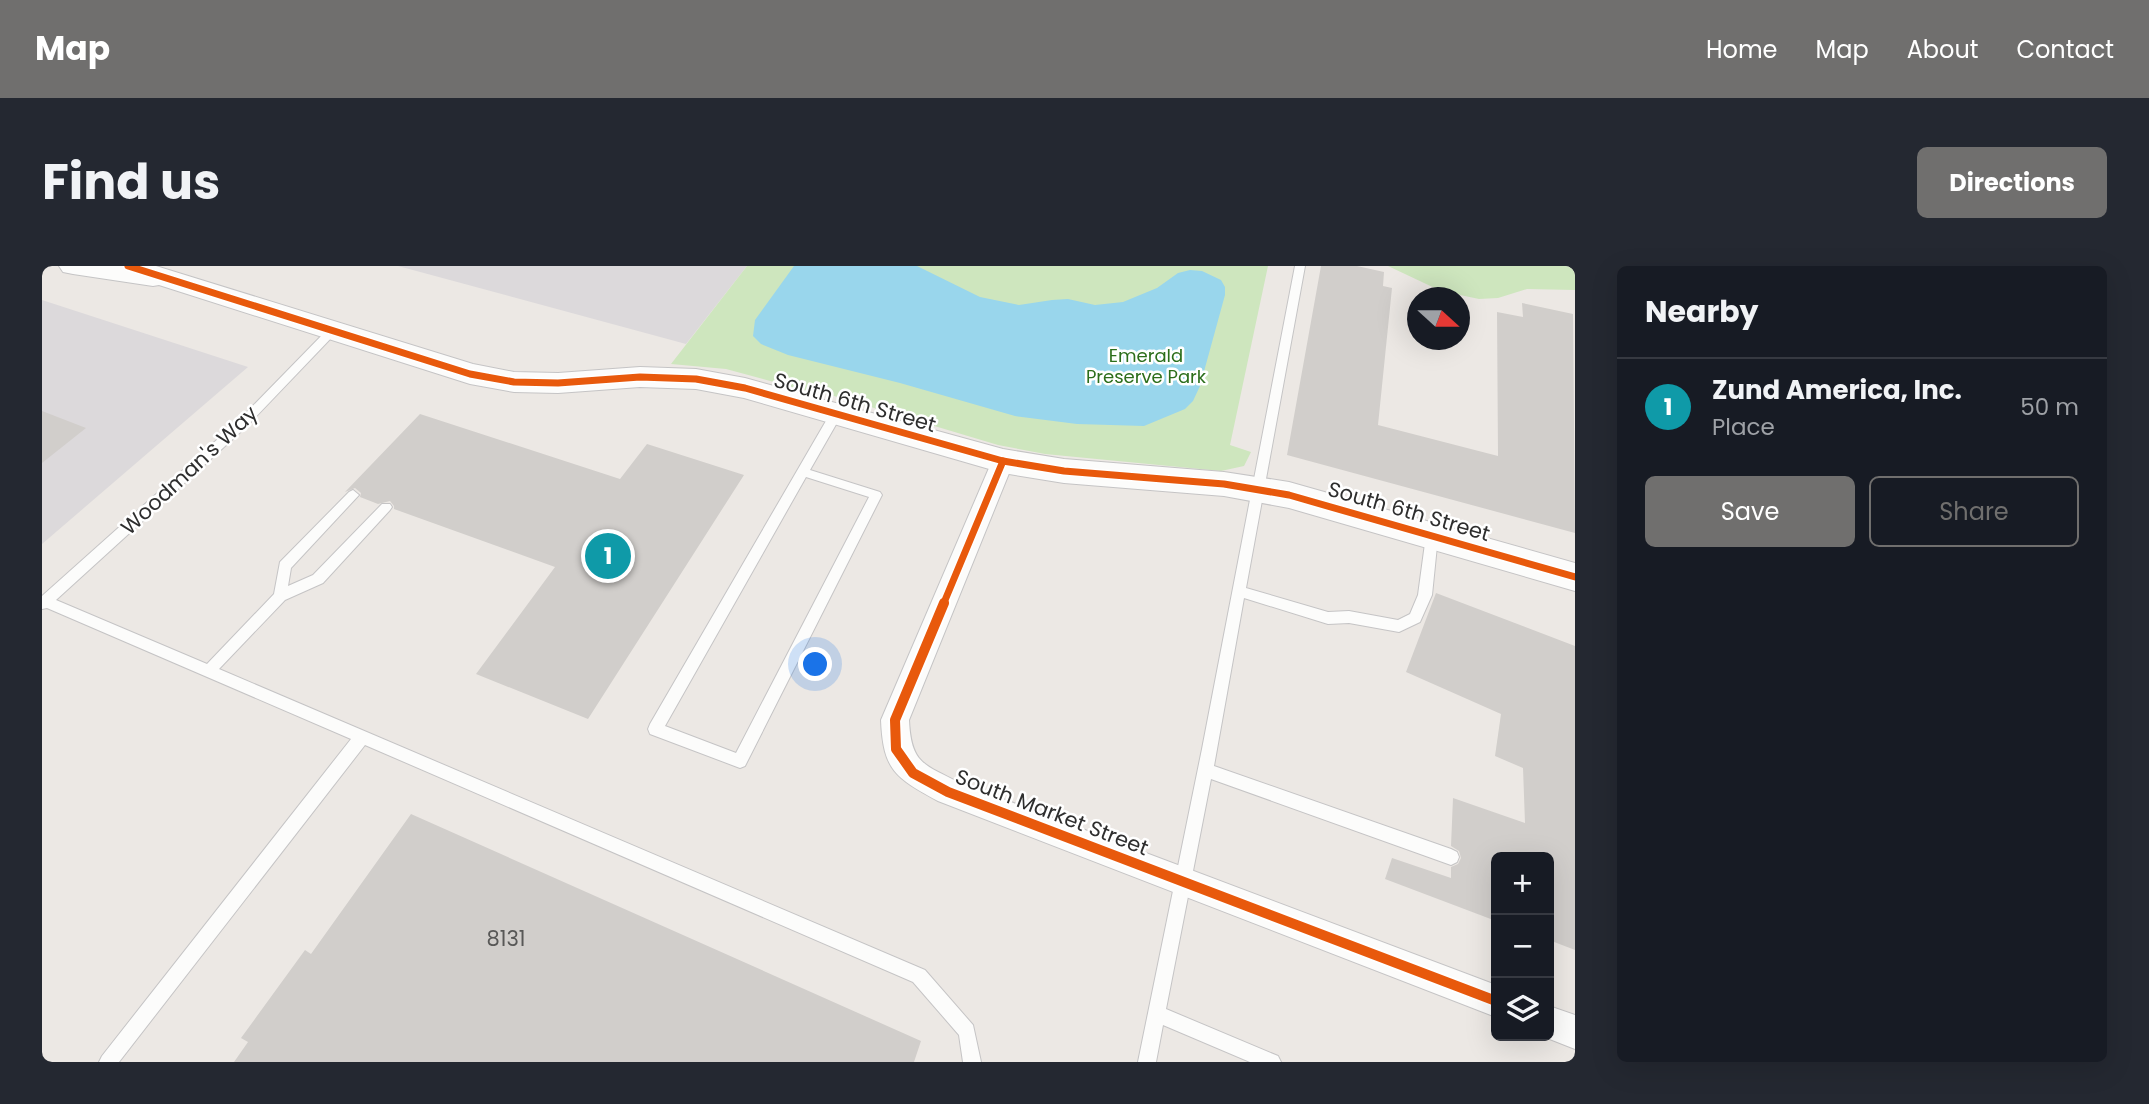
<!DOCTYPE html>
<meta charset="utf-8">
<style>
:root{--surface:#171b24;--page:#242831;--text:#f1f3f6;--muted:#9ea1a6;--line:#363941;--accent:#706f6e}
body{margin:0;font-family:Poppins,sans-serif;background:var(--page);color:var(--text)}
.controls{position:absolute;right:21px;bottom:21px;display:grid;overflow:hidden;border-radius:10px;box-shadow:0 7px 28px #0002}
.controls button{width:63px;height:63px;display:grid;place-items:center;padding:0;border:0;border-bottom:2px solid var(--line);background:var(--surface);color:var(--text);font:35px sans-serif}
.compass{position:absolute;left:1365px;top:21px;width:63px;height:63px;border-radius:50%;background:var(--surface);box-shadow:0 7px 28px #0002;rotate:111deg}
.you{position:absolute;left:774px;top:399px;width:24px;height:24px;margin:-18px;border:5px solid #fff;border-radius:50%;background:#1a73e8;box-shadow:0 0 0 10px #1a73e833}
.badge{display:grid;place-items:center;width:46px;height:46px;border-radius:50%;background:var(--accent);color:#fff;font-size:23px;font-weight:700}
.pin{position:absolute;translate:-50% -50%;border:4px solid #fff;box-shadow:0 2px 7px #0006}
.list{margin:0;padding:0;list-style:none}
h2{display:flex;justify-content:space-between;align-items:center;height:91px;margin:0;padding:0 28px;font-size:30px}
h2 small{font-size:23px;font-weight:400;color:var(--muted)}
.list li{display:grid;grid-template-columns:46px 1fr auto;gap:21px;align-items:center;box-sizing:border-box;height:98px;padding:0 28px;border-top:2px solid var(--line)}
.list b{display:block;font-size:26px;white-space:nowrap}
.list p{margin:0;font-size:23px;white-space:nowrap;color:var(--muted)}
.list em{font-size:23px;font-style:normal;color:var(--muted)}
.actions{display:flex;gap:14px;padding:21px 28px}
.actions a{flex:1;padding:16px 0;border:2px solid var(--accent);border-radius:10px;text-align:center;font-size:24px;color:var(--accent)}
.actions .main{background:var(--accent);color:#fff}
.icon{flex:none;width:38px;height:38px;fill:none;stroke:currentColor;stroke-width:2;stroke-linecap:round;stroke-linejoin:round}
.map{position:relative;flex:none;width:1533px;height:796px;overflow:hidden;border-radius:10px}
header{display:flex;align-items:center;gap:42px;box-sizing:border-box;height:98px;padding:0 35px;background:var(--accent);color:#fff}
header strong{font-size:33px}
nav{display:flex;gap:38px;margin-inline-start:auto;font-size:24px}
.intro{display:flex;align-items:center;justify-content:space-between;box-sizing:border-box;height:168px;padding:0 42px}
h1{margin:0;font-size:49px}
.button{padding:18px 32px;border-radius:10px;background:var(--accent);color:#fff;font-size:24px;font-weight:700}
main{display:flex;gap:42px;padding:0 42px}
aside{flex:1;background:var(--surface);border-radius:10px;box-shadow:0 7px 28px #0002}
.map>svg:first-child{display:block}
.industrial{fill:#dcd9db}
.green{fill:#cee6be}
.water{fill:#99d6ec}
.building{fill:#d1cecb}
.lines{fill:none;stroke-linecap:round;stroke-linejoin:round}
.lane-casing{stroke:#c5c4c5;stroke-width:2}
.street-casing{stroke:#c5c4c5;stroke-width:2}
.secondary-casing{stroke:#c5c4c5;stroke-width:2}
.lane{fill:#fcfcfb;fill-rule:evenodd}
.street{fill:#fcfcfb;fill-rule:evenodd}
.secondary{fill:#fcfcfb;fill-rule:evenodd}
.cycleway-far1-casing{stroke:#fff;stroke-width:10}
.cycleway-casing{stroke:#fff;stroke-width:14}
.cycleway-far1{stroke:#e8590c;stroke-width:7}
.cycleway{stroke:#e8590c;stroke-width:10}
.labels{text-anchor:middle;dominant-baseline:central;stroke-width:5;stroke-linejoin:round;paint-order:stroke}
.far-park-label{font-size:18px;fill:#2c6e1b;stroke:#fff}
.street-label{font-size:21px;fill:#2e2e2e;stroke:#fff}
.near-number-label{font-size:21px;fill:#585857}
</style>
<header>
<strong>Map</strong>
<nav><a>Home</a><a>Map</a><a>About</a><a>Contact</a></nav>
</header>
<div class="intro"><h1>Find us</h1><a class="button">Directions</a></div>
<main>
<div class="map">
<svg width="1533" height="796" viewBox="0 0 1533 796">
<rect width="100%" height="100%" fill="#ece8e4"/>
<g class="industrial">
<path d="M356,0H705L644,78Z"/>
<path d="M0,34L206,101L0,278Z"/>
</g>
<g class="green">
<path d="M705,0H1226L1188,179L1209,186L1202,200L1179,205L1003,188L956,179L772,124H761L684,103L629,98Z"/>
<path d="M1346,0H1533V24L1485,23L1456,32L1437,33L1399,25Z"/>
</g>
<path class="water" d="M752,0H875L938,31L977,39L1010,34L1026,33L1053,39L1081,36L1115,22L1136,7L1148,4L1160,5L1179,14L1183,21V29L1158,120L1151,135L1143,143L1102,160L1035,158L973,150L858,117L746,89L719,78L711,70L713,54Z"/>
<g class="building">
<path d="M1279,0H1315L1342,6L1341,20L1350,22L1336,159L1456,190L1455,46L1481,51L1480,37L1531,48L1533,267L1245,189Z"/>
<path d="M0,145L44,162L0,197Z"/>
<path d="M378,148L578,213L605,178L702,209L546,453L434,408L513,301L352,243V240L348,235L336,238L318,231L319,227L313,222L303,226Z"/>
<path d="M1394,327L1533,380V684L1507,674V591H1454V655L1343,613L1350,592L1409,612V601L1416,598L1419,592L1417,585L1409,580L1411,532L1483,557L1481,502L1453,490L1459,448L1364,406Z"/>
<path d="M369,548L879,775L872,796H192L206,776L199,772L263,684L269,688Z"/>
</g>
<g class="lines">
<g class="lane-casing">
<g id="lane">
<path d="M1253,0H1263L1204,322L1286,346L1307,345L1356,354L1368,348L1376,329L1384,270L1390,265L1396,270L1390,329L1378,356L1357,366L1307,357L1286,358L1202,332L1172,500L1409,583L1415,586L1417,591L1415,596L1409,599L1169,513L1124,743L1236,790L1239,796H1208L1121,759L1114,796H1096L1160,483Z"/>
<path d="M289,63L294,66L293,68L204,161L14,334L165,398L232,328L238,296L307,226L311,224L317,229L249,302L246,320L271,309L340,238H348L350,241L348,244L281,317L243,334L177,403L883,704L931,759L939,796H921L917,769L871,716L323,479L77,796H57L60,790L309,473L5,342L0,343V330L196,155L285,64Z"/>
<path d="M794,144L800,148L768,204L838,226L840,229L703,500L698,502L608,468L606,463L608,458L788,148ZM764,211L827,231L694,487L623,460Z"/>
</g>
</g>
<g class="street-casing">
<g id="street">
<path d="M961,187L969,189L972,195L867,454C869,497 881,498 916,516L1454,719V751L896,535C854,512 841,505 839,454L950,195L953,189Z"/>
<path d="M1507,740L1533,749V783L1500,770H1507Z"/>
</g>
</g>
<g class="secondary-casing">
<path id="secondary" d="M17,0H114L431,98L472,106L516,107L598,101L654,103L703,112L961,183L1022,193L1182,206L1247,216L1533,297V325L1247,242L1182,230L1022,217L961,207L702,132L654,123L598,121L516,127L472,126L428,118L117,19L111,20L31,8L21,6Z"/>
</g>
<use href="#lane" class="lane"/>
<use href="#street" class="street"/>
<use href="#secondary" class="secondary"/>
<g class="cycleway-far1-casing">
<g id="cycleway-far1">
<path d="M86,0L428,108L472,116L516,117L598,111L654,113L703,122L961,195L1022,205L1182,218L1247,229L1533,311"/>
<path d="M901,339L961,195"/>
</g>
</g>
<g class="cycleway-casing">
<path id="cycleway" d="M902,337L853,454L854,483L871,507L906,526L1454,735"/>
</g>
<use href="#cycleway-far1" class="cycleway-far1"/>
<use href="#cycleway" class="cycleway"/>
</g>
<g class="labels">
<g class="far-park-label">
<text x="1104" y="89">Emerald<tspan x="1104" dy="21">Preserve Park</tspan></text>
</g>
<g class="street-label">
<text transform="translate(813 136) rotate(16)">South 6th Street</text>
<text transform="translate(147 204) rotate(-43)">Woodman's Way</text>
<text transform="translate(1367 245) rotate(16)">South 6th Street</text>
<text transform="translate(1010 546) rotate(21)">South Market Street</text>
</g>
<g class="near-number-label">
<text x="464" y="672">8131</text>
</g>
</g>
</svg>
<div class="controls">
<button>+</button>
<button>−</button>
<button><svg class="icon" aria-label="layers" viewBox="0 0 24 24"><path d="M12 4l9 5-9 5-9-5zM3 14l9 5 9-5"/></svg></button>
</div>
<svg class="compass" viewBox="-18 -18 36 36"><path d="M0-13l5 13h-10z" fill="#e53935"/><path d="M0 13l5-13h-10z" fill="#9ea1a6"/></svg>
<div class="you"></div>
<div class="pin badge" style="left:566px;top:290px;background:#0f9aa8">1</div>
</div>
<aside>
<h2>Nearby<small></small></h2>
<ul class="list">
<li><span class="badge" style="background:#0f9aa8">1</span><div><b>Zund America, Inc.</b><p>Place</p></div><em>50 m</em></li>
</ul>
<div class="actions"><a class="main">Save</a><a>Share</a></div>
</aside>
</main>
